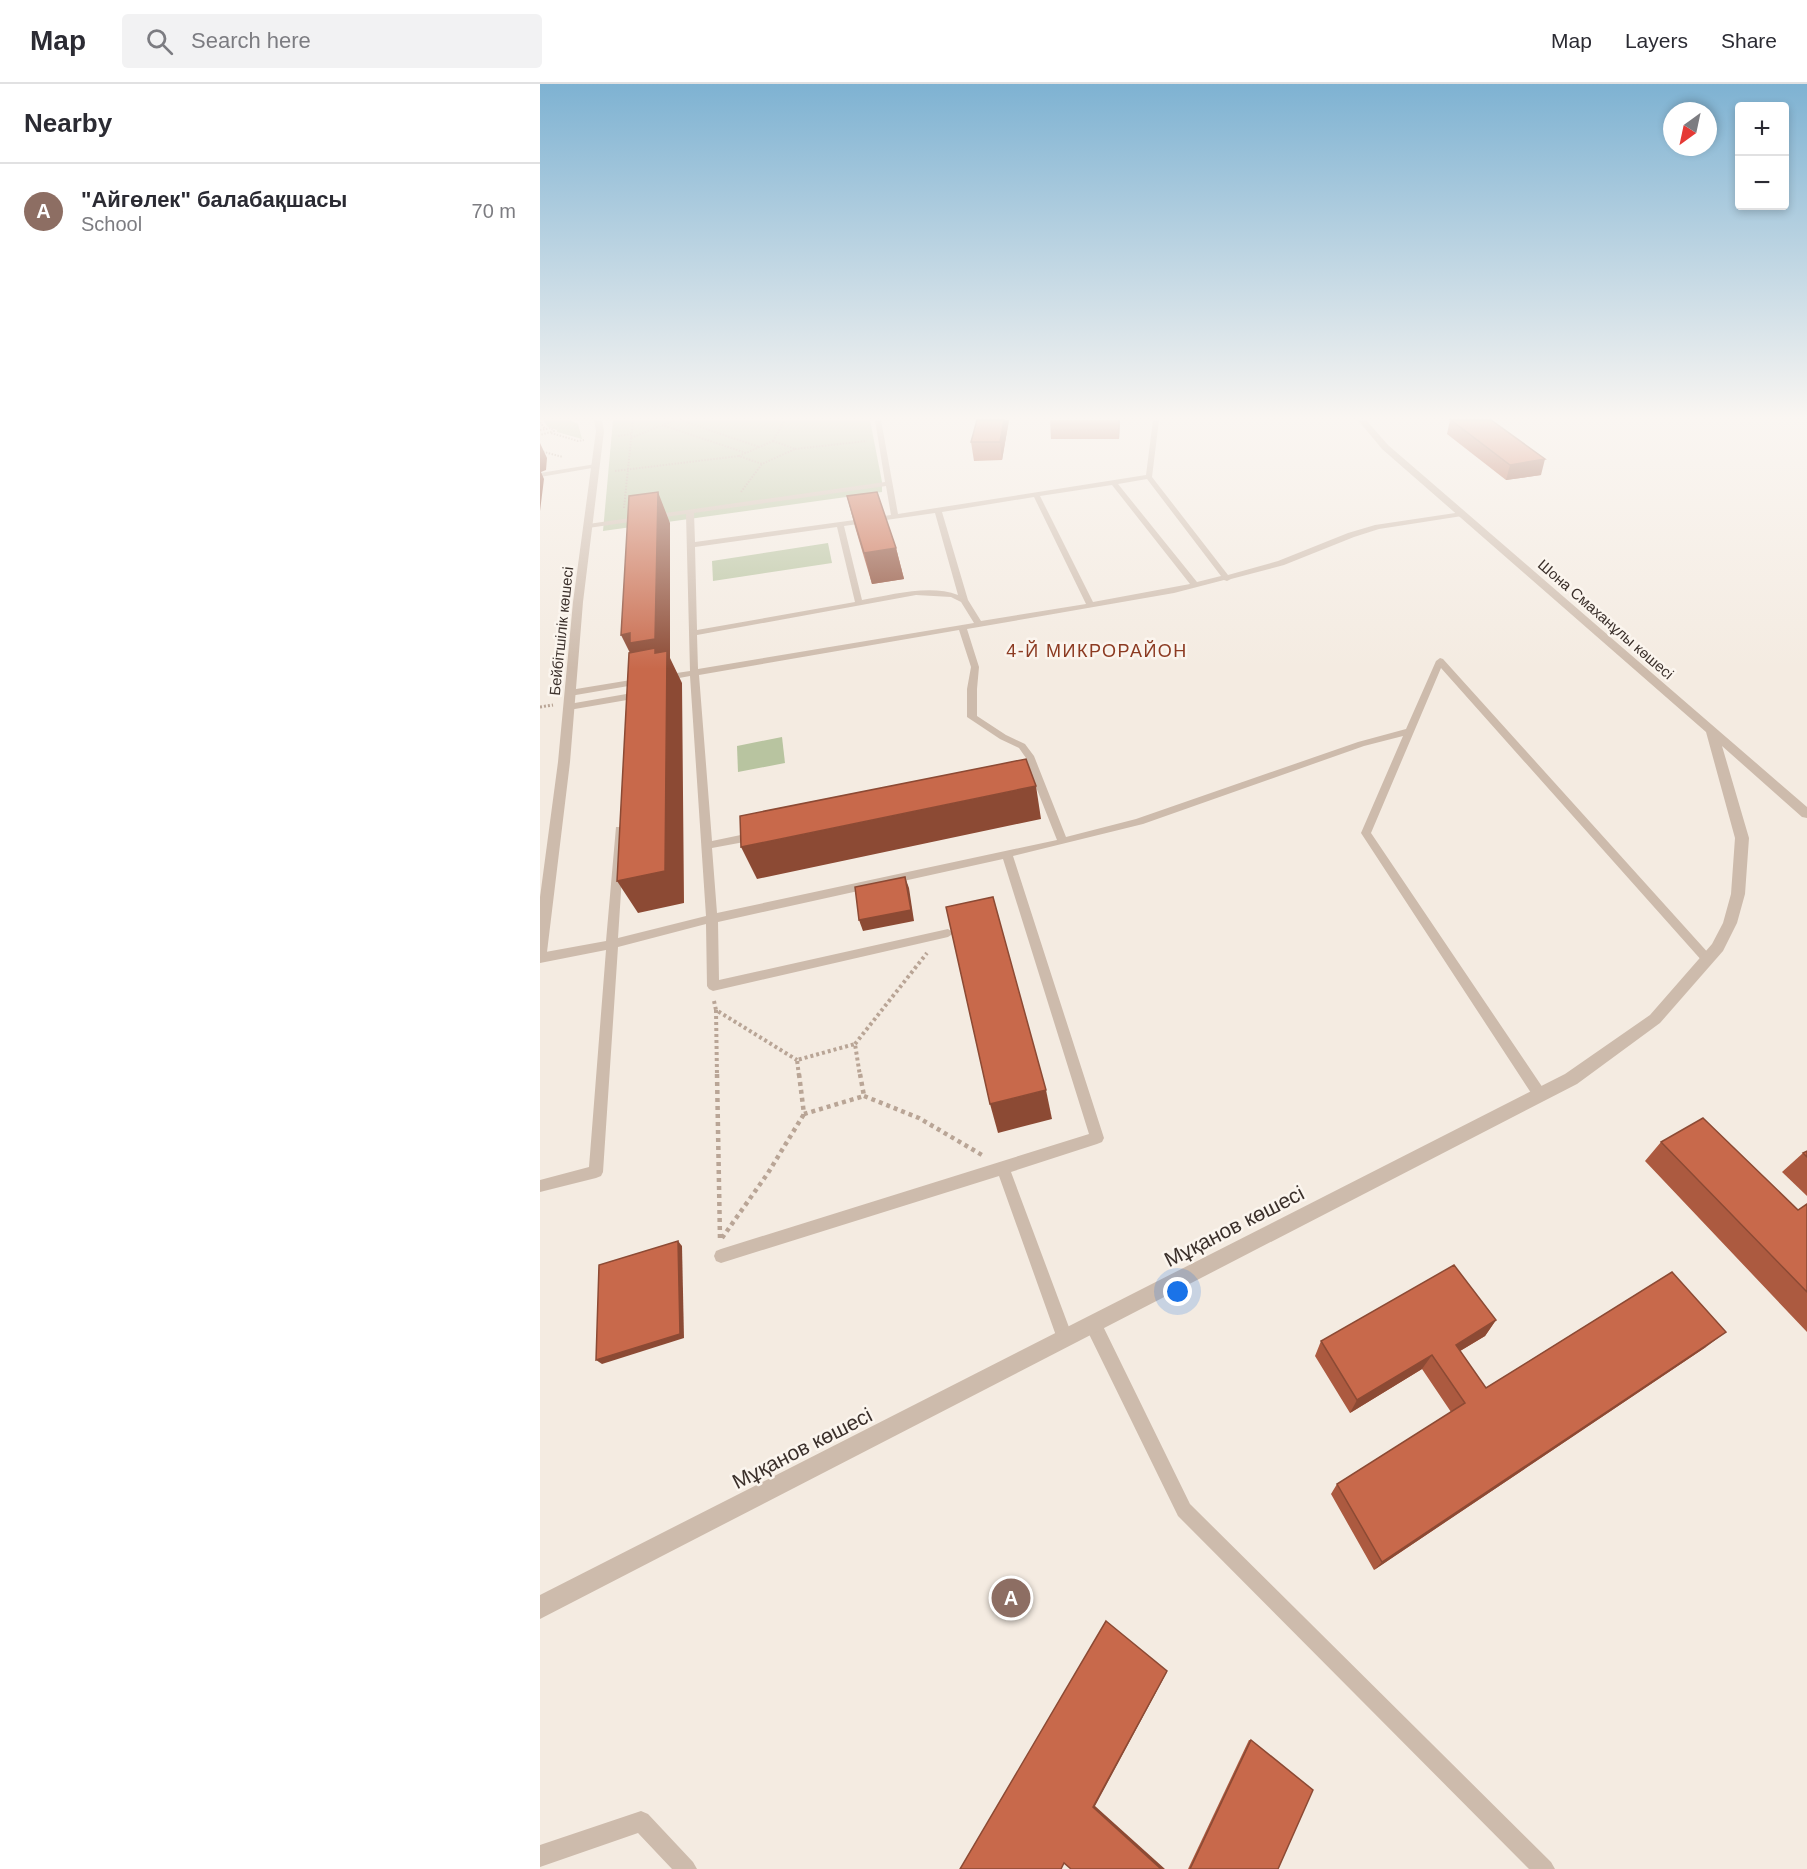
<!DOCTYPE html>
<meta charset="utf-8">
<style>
:root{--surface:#fff;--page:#f2f2f3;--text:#2b2b33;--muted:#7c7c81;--line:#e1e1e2;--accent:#1f5a5e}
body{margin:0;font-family:Helvetica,sans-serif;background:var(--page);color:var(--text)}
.controls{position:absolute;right:18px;top:18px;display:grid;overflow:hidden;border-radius:6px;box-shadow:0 3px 9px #0003}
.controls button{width:54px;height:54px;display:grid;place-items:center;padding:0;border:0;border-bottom:2px solid var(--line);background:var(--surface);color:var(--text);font:30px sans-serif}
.compass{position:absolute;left:1123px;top:18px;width:54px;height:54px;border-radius:50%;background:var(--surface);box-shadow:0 3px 9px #0003;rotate:213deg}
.you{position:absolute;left:638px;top:1208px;width:21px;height:21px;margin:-15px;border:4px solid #fff;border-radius:50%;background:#1a73e8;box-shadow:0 0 0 9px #1a73e833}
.badge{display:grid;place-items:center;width:39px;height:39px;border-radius:50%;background:var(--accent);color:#fff;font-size:20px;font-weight:700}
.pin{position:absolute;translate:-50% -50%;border:3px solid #fff;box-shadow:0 2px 6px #0006}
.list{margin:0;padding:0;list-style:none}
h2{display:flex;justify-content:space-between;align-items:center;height:78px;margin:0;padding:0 24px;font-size:26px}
h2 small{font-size:20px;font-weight:400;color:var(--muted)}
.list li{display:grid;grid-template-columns:39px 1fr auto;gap:18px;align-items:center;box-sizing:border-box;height:96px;padding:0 24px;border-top:2px solid var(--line)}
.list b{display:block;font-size:22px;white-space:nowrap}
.list p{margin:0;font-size:20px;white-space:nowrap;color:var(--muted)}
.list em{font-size:20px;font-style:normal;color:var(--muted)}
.icon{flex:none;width:33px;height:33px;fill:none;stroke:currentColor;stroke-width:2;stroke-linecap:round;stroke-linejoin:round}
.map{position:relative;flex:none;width:1267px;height:1785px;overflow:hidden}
header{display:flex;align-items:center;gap:36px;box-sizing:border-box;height:84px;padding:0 30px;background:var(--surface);border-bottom:2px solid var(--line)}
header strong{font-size:28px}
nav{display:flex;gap:33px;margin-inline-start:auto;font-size:21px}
.search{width:420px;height:54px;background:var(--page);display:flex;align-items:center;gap:15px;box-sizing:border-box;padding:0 21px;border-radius:6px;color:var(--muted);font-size:22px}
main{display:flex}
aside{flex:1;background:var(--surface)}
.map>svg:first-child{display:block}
.green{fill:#b8c4a0}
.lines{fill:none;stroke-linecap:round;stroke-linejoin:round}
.path-far3{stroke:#b9a596;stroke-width:2;stroke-dasharray:1.5 1.5;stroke-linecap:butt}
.path-far2{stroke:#b9a596;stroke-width:3;stroke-dasharray:2 2;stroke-linecap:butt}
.path-far1{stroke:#b9a596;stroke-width:4;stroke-dasharray:3 3;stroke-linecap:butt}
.path{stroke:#b9a596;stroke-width:4.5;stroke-dasharray:4 4;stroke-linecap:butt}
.service{fill:#cdbbac;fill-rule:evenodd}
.minor{fill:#cdbbac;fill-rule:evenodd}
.wall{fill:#ac5a40}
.shaded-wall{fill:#8c4a34}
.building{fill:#c8694b;stroke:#8c4a34;stroke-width:1.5}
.labels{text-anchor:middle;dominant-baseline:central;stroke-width:5;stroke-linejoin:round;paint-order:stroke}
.far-street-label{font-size:15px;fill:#3b302b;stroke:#fbf5ee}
.far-quarter-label{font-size:18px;letter-spacing:1.5px;fill:#8c3b22;stroke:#fbf5ee}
.near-street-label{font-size:21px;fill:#3b302b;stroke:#fbf5ee}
</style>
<header>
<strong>Map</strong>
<div class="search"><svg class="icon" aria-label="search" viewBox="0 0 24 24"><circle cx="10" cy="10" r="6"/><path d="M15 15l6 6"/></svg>Search here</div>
<nav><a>Map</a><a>Layers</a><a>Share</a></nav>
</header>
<main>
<aside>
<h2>Nearby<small></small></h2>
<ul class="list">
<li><span class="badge" style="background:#8d6e63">A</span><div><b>&quot;Айгөлек&quot; балабақшасы</b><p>School</p></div><em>70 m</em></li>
</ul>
</aside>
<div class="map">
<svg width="1267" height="1785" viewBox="0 0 1267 1785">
<rect width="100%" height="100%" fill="#f4ebe1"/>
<g class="green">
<path d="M3,336H30L38,340L42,355L17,348V346L8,343Z"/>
<path d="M73,336H330L342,398V408L63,447Z"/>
<path d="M288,459L292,479L173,497L172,477Z"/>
<path d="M242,653L245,679L198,688L197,662Z"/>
</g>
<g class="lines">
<g class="path-far3">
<path d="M140,336L219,363"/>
<path d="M0,338L5,345"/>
<path d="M122,341L206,369"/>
<path d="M0,346L11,344L14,347L0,351"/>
<path d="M11,349L38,357L44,356"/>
<path d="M78,352L91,350"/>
<path d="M91,354L135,336"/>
<path d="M233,357L245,336"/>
<path d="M233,357L255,365L222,380L199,372Z"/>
<path d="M255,365L327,357"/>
<path d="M0,367L23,373"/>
<path d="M75,387L199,372"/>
<path d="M201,408L222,380"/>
<path d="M84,424L93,336"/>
</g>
<path class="path-far2" d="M0,623L13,621"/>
<g class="path-far1">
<path d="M174,917L176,926L257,976"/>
<path d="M176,926L177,992"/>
<path d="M315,960L387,869"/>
<path d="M259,992L257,976L315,960L320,992"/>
</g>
<g class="path">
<path d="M177,990L180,1155"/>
<path d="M259,990L264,1030L324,1012"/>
<path d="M320,990L324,1012"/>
<path d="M324,1012L379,1034L442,1071"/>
<path d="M182,1154L228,1089L264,1030"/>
</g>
<g class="service">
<path d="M335,336H341L358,430L606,391L613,336H619L612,393L688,491L738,477L808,449L835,441L922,428L926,430L922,432L839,445L814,453L744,481L691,495L687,497L684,496L634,509L427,545L439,583L437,605V632L466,651L485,660L494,672L526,753L596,735L818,658L866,645L896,577L900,574L903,575L1171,872L1173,875L1171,878H1163L901,584L831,749L1005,1007L1007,1011L1005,1015L1000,1017L995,1015L821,749L863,652L824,662L603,740L473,772L564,1054L562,1058L557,1060L471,1088L533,1254L531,1260L525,1262L519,1260L459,1092L181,1179L176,1177L174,1172L176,1167L181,1165L549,1050L463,775L178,838L179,896L408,845L414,849L408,853L173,907L169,905L167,902L166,840L78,863L63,1088L61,1092L56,1094L0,1108V1096L49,1083L66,866L0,879V869L66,857L76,743H84L85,746L78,854L166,832L150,592L123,597L119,594L123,591L150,587L146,430L48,444L44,442L48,440L345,398ZM607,395L681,492L657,498L578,400ZM572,401L650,500L553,518L500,412ZM346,402L351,431L155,458L154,429ZM494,413L546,520L441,537L428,516L402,428ZM395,429L418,511C390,500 351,511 322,516L304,442ZM297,443L315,518L157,546L155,463ZM376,511L411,513L421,518L434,539L158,585L157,551ZM419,546L431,583L427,605V633L460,655L479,664L486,674L491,692L474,695L473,697L478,700L494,698L517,756L177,829L172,764L215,756L220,752L215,748L172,757L159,591Z"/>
<path d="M56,380L58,381V383L0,393V389Z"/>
<path d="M103,594L106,595V599L30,612L25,609L30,606Z"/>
<path d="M92,609L97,612L96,621L91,624L86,621L87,616L29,626L24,623L29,620Z"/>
<path d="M553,1232L559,1234L650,1420L1011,1778L1015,1785H989L638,1432L547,1246L545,1240L547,1234Z"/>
<path d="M101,1727L108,1730L153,1778L157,1785H132L98,1749L0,1783V1761Z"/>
</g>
<g class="minor">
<path d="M54,336H62L64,347L43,518L30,678L7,868L5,872L0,874V813L18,678L33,518L56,347Z"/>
<path d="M818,336H826L848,361L1267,723V734L1262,733L1182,662L1209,754L1205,810L1197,839L1183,867L1120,939L1037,1000L0,1535V1511L1025,990L1110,931L1172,860L1183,839L1191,810L1195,754L1166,648L842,365Z"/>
</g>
</g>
<g class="wall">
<path d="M437,336H469L462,376L434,377L431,358Z"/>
<path d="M510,336H580L579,355H511Z"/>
<path d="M910,336L1001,391L966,396L907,350Z"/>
<path d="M307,412L356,464L364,495L332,500L315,443Z"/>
<path d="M1121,1058L1258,1126L1267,1120V1248L1105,1077Z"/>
<path d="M1267,1067V1112L1242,1088L1263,1069Z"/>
<path d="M956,1236L945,1252L920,1267L946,1304L1166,1263L834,1486L791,1410L797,1400L911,1328L882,1285L810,1329L775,1272L781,1257Z"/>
<path d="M709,1656H711L738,1785H648Z"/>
</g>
<g class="shaded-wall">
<path d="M464,336H469L462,376L460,358Z"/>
<path d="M578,336H580L579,355Z"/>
<path d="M0,359L7,374L6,386L1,388L4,395L0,427Z"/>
<path d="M1005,375L1001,391L966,396L970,381Z"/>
<path d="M118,408L130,439V574L142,599L144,819L98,829L77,797L97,583L81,551L90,549Z"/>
<path d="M356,464L364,495L332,500L324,469Z"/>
<path d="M496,702L501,735L217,795L201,763Z"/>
<path d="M365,793L369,804L374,837L323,847L319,836Z"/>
<path d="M506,1006L512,1035L458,1049L450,1020Z"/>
<path d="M138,1157L142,1162L144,1254L62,1280L56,1276Z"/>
<path d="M956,1236L945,1252L905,1276L916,1261Z"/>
<path d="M1186,1248L1166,1263L834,1486L842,1478Z"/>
<path d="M892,1271L882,1285L810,1329L817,1316Z"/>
<path d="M627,1587V1588L555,1722L625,1785H621L553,1723Z"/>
</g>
<g class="building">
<path d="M437,336H464L460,358H431Z"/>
<path d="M911,336H951L1005,375L970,381Z"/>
<path d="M118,408L115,555L90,559V549L81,551L89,412Z"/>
<path d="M337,408L356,464L324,469L307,412Z"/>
<path d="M115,564V569L127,567L125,787L77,797L89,569Z"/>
<path d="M486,675L496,702L201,763L200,732Z"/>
<path d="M365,793L371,826L319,836L315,803Z"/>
<path d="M453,813L506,1006L450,1020L406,823Z"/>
<path d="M1163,1034L1258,1126L1267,1120V1208L1121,1058Z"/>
<path d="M1267,1067V1073L1263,1069Z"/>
<path d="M138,1157L140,1250L56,1276L59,1181Z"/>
<path d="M914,1181L956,1236L916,1261L946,1304L1132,1188L1186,1248L842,1478L797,1400L925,1319L892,1271L817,1316L781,1257Z"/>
<path d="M566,1537L627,1587L553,1723L621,1785H531L524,1779L521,1785H420Z"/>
<path d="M711,1656L773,1706L738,1785H650Z"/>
</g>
<linearGradient id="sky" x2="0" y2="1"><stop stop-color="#7eb2d2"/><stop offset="0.57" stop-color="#faf6f2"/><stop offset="1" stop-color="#faf6f2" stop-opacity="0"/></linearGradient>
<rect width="1267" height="585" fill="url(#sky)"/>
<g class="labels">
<g class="far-street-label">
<text transform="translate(1066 535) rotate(41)">Шона Смаханұлы көшесі</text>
<text transform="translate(21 547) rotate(-84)">Бейбітшілік көшесі</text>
</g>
<g class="far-quarter-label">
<text x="557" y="567">4-Й МИКРОРАЙОН</text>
</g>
<g class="near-street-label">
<text transform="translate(694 1142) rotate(-27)">Мұқанов көшесі</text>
<text transform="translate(262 1364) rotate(-27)">Мұқанов көшесі</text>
</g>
</g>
</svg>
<div class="controls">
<button>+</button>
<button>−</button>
</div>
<svg class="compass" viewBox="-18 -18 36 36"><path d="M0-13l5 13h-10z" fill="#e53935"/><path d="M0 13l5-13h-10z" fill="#7c7c81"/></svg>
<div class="you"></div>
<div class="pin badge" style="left:471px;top:1514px;background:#8d6e63">A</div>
</div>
</main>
